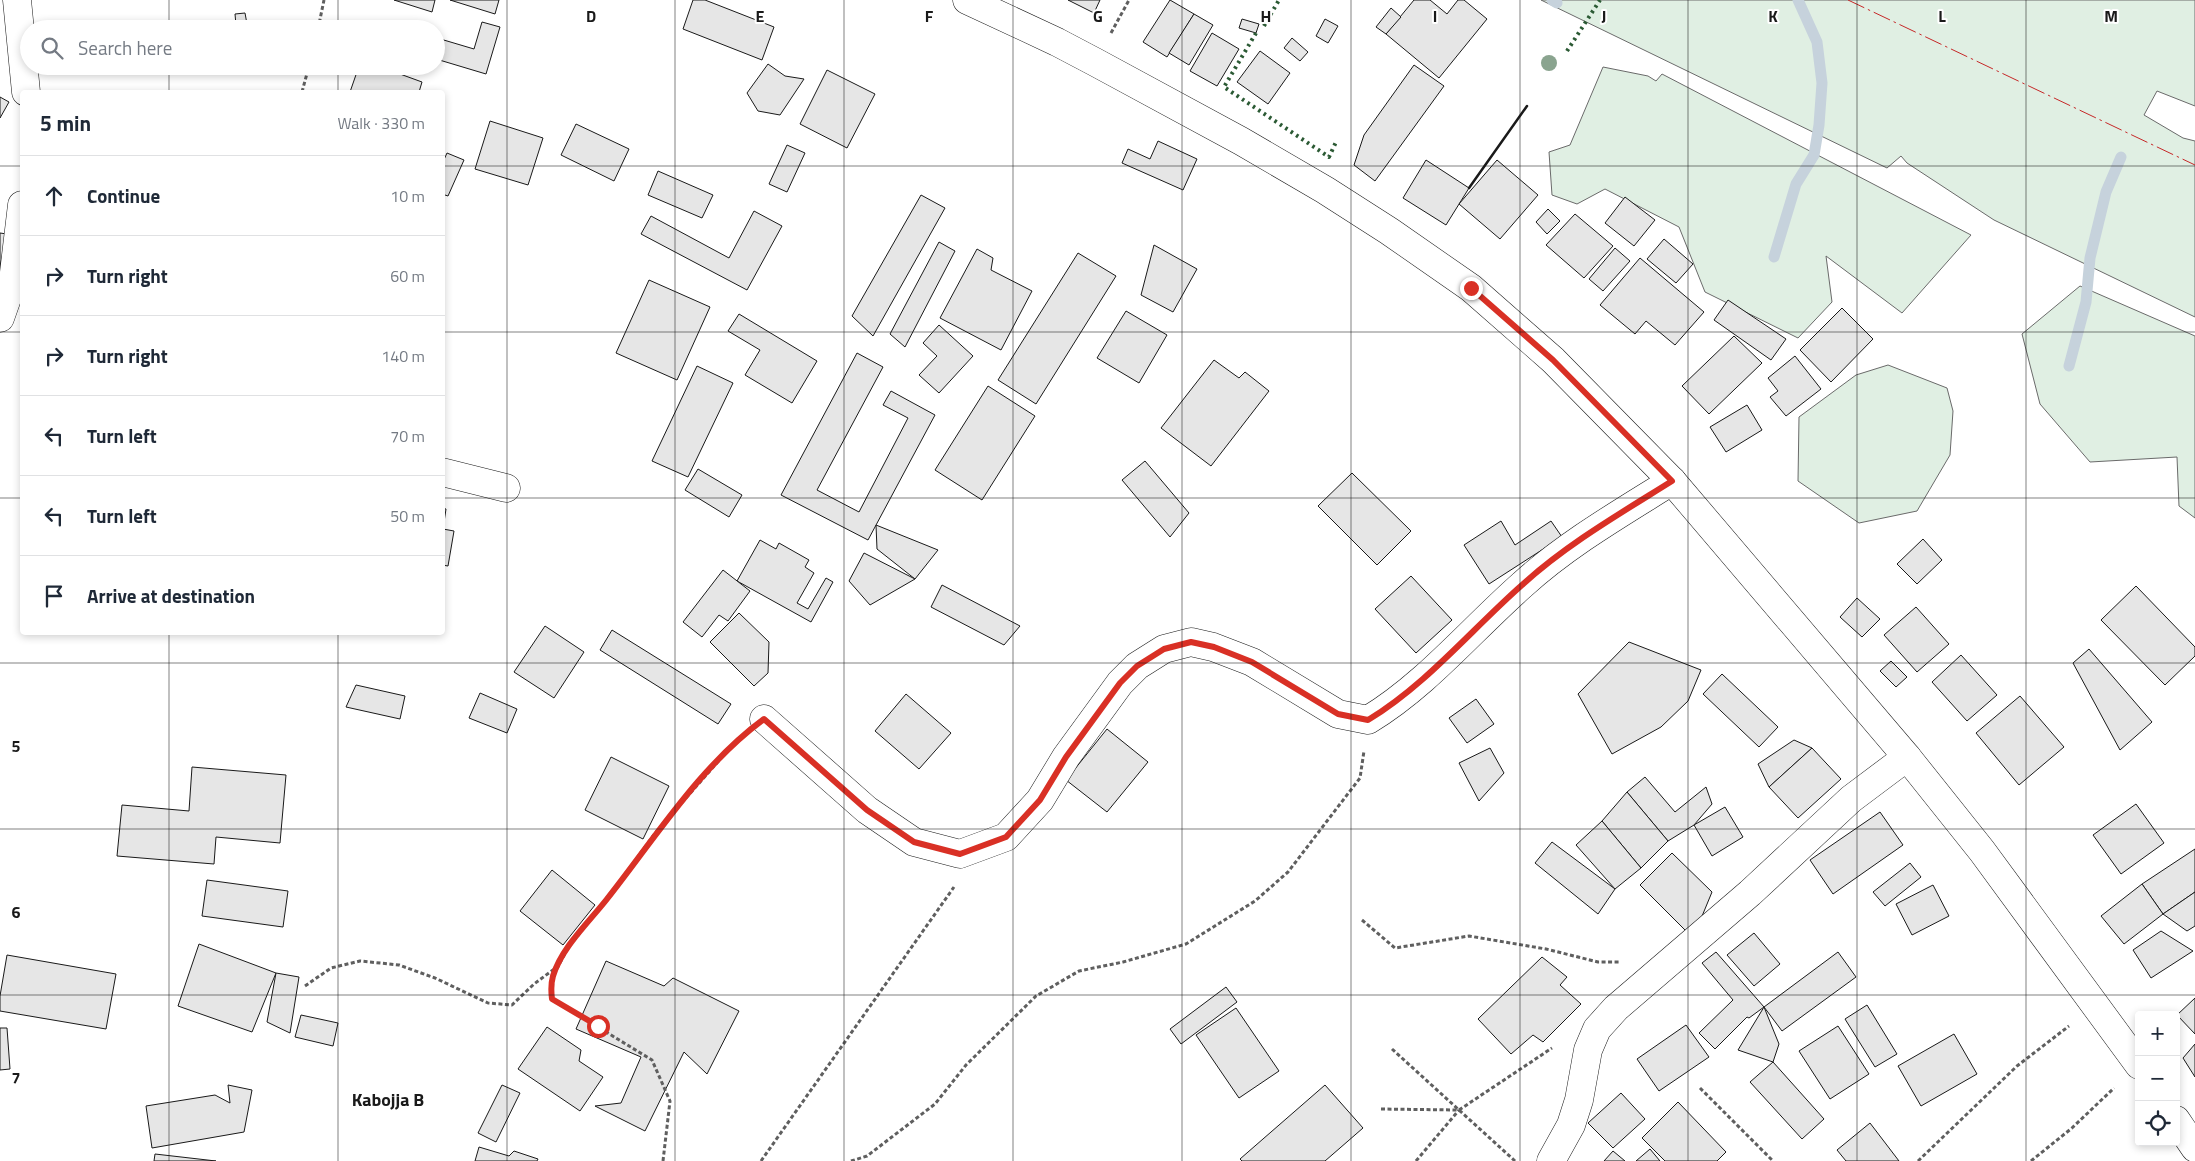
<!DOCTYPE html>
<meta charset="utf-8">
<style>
:root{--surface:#fff;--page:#f6f6f7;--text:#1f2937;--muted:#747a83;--line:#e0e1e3}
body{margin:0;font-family:"Titillium Web",sans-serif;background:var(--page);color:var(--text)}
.controls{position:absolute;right:15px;bottom:15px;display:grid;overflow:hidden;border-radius:5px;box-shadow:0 2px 8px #0003}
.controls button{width:45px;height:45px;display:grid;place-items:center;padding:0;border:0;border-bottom:1px solid var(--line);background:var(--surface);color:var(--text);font:25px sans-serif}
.stop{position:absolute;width:15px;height:15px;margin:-11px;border:4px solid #d93025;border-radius:50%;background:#fff}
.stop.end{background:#d93025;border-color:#fff;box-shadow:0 1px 5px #0008}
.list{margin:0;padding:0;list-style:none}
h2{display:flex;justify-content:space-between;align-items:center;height:65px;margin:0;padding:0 20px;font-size:21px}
h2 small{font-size:16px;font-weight:400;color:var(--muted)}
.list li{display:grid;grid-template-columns:32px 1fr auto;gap:15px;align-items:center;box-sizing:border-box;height:80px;padding:0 20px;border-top:1px solid var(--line)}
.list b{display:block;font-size:19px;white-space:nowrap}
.list em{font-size:16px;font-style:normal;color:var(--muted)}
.icon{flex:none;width:28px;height:28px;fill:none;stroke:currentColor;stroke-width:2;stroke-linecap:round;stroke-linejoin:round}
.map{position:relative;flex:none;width:2195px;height:1161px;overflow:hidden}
.search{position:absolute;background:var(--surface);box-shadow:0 2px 8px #0003;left:20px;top:20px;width:425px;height:55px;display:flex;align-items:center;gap:12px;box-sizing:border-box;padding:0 18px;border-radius:28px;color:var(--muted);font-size:19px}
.panel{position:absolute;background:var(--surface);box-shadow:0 2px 8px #0003;left:20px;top:90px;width:425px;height:545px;border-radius:5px}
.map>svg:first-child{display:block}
.green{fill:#e0efe3;stroke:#6a6a6a}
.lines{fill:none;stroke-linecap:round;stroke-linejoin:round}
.stream{stroke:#c6d2dc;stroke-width:11}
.building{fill:#e6e6e6;stroke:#1a1a1a}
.minor-casing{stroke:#1a1a1a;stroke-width:29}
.path{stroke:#5f5f5f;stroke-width:3;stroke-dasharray:4 2.5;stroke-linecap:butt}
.minor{stroke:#fff;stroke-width:28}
.hedge{stroke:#2b5a34;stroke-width:4;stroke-dasharray:2.5 4;stroke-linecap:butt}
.wall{stroke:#1a1a1a;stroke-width:2.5}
.power{stroke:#c62828;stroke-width:1;stroke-dasharray:18 4 2.5 4;stroke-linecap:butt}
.tree{fill:#8aa48f}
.route{stroke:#d93025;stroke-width:6}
.grid{fill:none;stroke:#1a1a1a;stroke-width:1;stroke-opacity:0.55}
.labels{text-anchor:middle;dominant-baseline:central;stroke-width:4;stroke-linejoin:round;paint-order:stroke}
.quarter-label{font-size:18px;font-weight:bold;fill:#1a1a1a;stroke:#fff}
.grid-label{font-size:16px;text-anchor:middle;font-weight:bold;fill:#1a1a1a;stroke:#fff;stroke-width:4;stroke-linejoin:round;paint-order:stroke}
</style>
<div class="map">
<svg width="2195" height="1161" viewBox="0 0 2195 1161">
<rect width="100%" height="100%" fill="#fff"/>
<g class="green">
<path d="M1541,0H2195V106L2157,91L2144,115L2183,138L2195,141V317L1994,220L1907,163L1901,156L1887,168Z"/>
<path d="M1603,67L1648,76L1656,81L1662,74L1971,235L1902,313L1826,256L1832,302L1798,338L1705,292L1679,227L1605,189L1577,204L1552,195L1549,152L1570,145Z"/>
<path d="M2080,286L2195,336V518L2179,506L2177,457L2090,462L2040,404L2022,334Z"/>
<path d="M1888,365L1947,388L1953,411L1950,455L1917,511L1859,523L1798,481L1799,417L1856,375Z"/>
</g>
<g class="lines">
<g class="stream">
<path d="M1552,0L1557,3"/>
<path d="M1774,257L1796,184L1814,155L1819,125L1822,83L1817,42L1798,0"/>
<path d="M2069,366L2086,302L2090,258L2106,192L2121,157"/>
</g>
</g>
<g class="building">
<path d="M394,0H435L432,12Z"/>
<path d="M450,0H499L495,14Z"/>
<path d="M693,0H705L774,27L762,60L683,29Z"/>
<path d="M1068,0H1100L1094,13Z"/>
<path d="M1170,0L1194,14L1167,57L1143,42Z"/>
<path d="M1414,0H1430L1447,14L1458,0H1464L1487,19L1439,78L1386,34Z"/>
<path d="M1391,8L1401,17L1386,34L1376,27Z"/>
<path d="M245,13L247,24L236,25L235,14Z"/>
<path d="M1194,14L1213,25L1189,65L1169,53Z"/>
<path d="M1242,19L1259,24L1256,33L1239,28Z"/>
<path d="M1325,19L1338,26L1328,43L1316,36Z"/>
<path d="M482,22L500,27L486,74L436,59L437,38L474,49Z"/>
<path d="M1212,33L1239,49L1217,86L1190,71Z"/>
<path d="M1292,38L1308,52L1300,61L1284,48Z"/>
<path d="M1260,51L1290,73L1268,104L1237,82Z"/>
<path d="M768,64L785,76L804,79L780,115L758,111L747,93Z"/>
<path d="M1414,65L1444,86L1375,181L1354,165L1364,135Z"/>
<path d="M359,66H378L422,82L419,92H350Z"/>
<path d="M827,70L875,94L847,148L800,124Z"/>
<path d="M0,97L9,102L0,118Z"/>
<path d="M490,121L543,138L528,185L475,169Z"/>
<path d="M576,124L629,149L614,181L561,155Z"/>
<path d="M1158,141L1197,159L1183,190L1122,163L1128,149L1150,159Z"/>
<path d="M787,145L805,153L787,192L769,184Z"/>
<path d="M447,153L464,160L448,196L442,194V164Z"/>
<path d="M1426,160L1469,188L1446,225L1403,198Z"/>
<path d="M1497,160L1538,195L1500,239L1459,204Z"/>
<path d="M658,171L713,195L702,218L648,195Z"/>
<path d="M921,195L945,208L873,336L852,316Z"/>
<path d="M1625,197L1655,220L1634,246L1605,223Z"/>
<path d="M1548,209L1560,221L1547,234L1536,222Z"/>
<path d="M754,211L782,226L747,290L641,234L651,216L729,258Z"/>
<path d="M1575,214L1613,246L1584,278L1546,245Z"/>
<path d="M0,233L7,234L0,267Z"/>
<path d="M1664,239L1693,264L1676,283L1647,259Z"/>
<path d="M939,242L955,251L905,347L890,334Z"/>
<path d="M1154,245L1197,269L1173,312L1141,295Z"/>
<path d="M1615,248L1630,261L1603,291L1589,279Z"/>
<path d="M977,249L993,258L991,270L1032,291L1001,350L940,318Z"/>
<path d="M1078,253L1116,276L1036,404L998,380Z"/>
<path d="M1640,258L1704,312L1675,345L1646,321L1635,334L1600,305Z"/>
<path d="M649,280L710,307L677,380L616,353Z"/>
<path d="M1728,300L1786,339L1771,360L1714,320Z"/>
<path d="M1842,308L1873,339L1831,382L1800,350Z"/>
<path d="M1126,311L1167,335L1139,383L1097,358Z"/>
<path d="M739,314L817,361L792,403L745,375L760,350L728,331Z"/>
<path d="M939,325L973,356L939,393L919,375L937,356L923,343Z"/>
<path d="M1734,336L1762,363L1709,414L1682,386Z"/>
<path d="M857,353L883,367L817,490L859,512L908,418L883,405L891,391L935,415L868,540L781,495Z"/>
<path d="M1795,356L1821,389L1786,416L1770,397L1778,391L1768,378Z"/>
<path d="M1214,360L1239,378L1245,372L1269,391L1211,466L1161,428Z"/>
<path d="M697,366L733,383L688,477L652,461Z"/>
<path d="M988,386L1035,416L982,500L935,470Z"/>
<path d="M1747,405L1762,430L1726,452L1710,427Z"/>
<path d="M1145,461L1189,513L1170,537L1122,480Z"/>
<path d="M698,469L742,495L729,517L685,490Z"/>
<path d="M1352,473L1411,531L1377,565L1318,506Z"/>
<path d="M442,508L446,509L443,529L454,531L448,566L442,565Z"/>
<path d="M1501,521L1515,545L1551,521L1562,537L1489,584L1464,545Z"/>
<path d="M876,525L938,550L915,579L877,549Z"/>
<path d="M1923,539L1942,560L1917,584L1897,564Z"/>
<path d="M760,540L776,549L779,543L809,560L805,567L814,573L797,603L808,609L826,578L833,582L811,622L737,581Z"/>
<path d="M864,553L915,579L870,605L849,581Z"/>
<path d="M723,570L750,591L728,621L719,615L702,637L683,622Z"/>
<path d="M1411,576L1452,620L1416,653L1375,609Z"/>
<path d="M942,585L1020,626L1004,645L931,607Z"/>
<path d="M2136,586L2195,647V656L2165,685L2101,620Z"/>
<path d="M1857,598L1880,619L1862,637L1840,617Z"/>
<path d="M1916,607L1949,644L1917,672L1884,635Z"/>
<path d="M739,613L769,642L768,673L754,686L710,642Z"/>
<path d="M545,626L584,652L554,698L514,672Z"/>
<path d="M612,630L731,704L718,724L600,650Z"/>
<path d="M1629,642L1701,670L1688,701L1661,727L1612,754L1578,694Z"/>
<path d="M2089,649L2152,722L2120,750L2073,663Z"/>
<path d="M1961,655L1997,695L1967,721L1932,682Z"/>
<path d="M1891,661L1907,677L1896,687L1880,671Z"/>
<path d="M1722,674L1778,727L1759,747L1703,694Z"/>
<path d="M356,685L405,696L400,719L346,707Z"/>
<path d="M480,693L517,709L507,733L469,718Z"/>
<path d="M906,694L951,733L919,769L875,731Z"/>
<path d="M2020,696L2064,747L2019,785L1976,733Z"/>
<path d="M1476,699L1494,724L1467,743L1449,718Z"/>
<path d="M1107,729L1148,762L1107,812L1066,780Z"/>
<path d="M1794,740L1812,748L1769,787L1758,764Z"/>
<path d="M1490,748L1504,773L1479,801L1459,763Z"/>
<path d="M1812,748L1841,779L1798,818L1769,787Z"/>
<path d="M611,757L669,786L643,839L585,810Z"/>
<path d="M192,767L286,775L280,843L216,837L214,864L117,856L122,805L189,811Z"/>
<path d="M1645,777L1675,812L1706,787L1712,804L1694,825L1668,841L1627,792Z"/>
<path d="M1627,792L1668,841L1641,868L1602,821Z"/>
<path d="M2136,804L2164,843L2121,874L2093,835Z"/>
<path d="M1725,807L1743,837L1712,856L1694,825Z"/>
<path d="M1880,812L1903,845L1833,894L1810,860Z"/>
<path d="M1602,821L1641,868L1615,889L1576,845Z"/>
<path d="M1552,842L1615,889L1598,914L1535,863Z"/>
<path d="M2195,849V892L2163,914L2142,884Z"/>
<path d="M1672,853L1712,892L1693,938L1640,885Z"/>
<path d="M1910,863L1921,877L1885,906L1873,892Z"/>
<path d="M552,870L595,905L563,945L520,911Z"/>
<path d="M207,880L288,891L283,927L202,916Z"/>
<path d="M2142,884L2163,914L2124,944L2101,916Z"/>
<path d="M1933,885L1949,916L1912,935L1896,904Z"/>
<path d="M2195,892V926L2187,931L2163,914Z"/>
<path d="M2161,931L2193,951L2151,978L2133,950Z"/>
<path d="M1754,933L1780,964L1754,986L1727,955Z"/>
<path d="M199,944L276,973L252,1032L178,1006Z"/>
<path d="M1716,952L1764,1007L1749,1018L1747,1017L1715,1049L1699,1033L1733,1000L1702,963Z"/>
<path d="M1838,952L1856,977L1782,1031L1764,1007Z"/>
<path d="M7,955L116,974L106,1029L0,1011V996Z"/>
<path d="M1542,957L1567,977L1560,985L1581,1004L1543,1042L1533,1035L1511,1054L1478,1019Z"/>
<path d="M606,961L664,986L673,978L739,1011L707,1074L684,1052L645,1131L595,1106L621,1103L641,1057L576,1029Z"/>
<path d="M276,973L299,977L290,1033L267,1022Z"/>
<path d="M1226,987L1237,1002L1181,1044L1170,1029Z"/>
<path d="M2195,998V1034L2177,1015Z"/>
<path d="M1867,1005L1897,1054L1875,1067L1845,1019Z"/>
<path d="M1764,1007L1779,1044L1773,1062L1738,1050Z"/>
<path d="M1236,1008L1279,1071L1239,1098L1196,1035Z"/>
<path d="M301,1015L338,1023L333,1046L295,1037Z"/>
<path d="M1686,1025L1709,1057L1659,1091L1637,1059Z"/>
<path d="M1838,1026L1869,1074L1830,1099L1799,1051Z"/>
<path d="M547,1027L581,1050L579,1061L603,1077L580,1111L518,1069Z"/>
<path d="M0,1028H7L10,1069L0,1070Z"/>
<path d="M1954,1034L1977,1074L1921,1106L1898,1066Z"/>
<path d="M2195,1044V1077L2183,1058Z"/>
<path d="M1773,1062L1824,1119L1802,1139L1750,1082Z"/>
<path d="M228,1085L252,1090L244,1132L152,1148L146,1106L215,1095L230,1103Z"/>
<path d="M502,1085L520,1093L496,1142L478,1133Z"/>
<path d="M1325,1085L1363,1128L1325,1161H1242L1240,1159Z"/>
<path d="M1621,1093L1645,1119L1613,1148L1588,1123Z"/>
<path d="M1678,1102L1726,1152L1717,1161H1665L1642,1138Z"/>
<path d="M1870,1123L1899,1161H1846L1837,1150Z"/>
<path d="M479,1147L509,1156L514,1151L538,1159L537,1161H475Z"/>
<path d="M1650,1149L1660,1161H1636Z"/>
<path d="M1613,1151L1625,1161H1604Z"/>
<path d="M155,1154L216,1161H154Z"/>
</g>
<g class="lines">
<g class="minor-casing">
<g id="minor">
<path d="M17,0L26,92"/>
<path d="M967,0L1057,42L1095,62L1241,141L1325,190L1389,231L1471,288L1553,360L1672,481L1907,757L1982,851L2139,1065"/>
<path d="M0,318L13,281L22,205"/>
<path d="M442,472L506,488"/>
<path d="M764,719L867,810L914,842L960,854L1006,837L1040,800L1066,757L1120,683L1137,666L1164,649L1191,642L1213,647L1252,662L1338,714L1368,720C1426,685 1471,630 1522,585C1567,544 1621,513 1672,481"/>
<path d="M2176,1120L2195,1148"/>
<path d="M1551,1161L1571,1125L1579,1100L1588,1050L1597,1029L1616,1008L1750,893L1851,799L1907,757"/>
</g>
</g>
<g class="path">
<path d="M318,29L324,0"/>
<path d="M1111,33L1129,0"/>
<path d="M302,92L309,66"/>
<path d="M1362,920L1395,948L1469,936L1546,949L1598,962H1619"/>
<path d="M305,986L331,968L360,961L399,965L435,978L488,1003L512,1005L534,984L557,967"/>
<path d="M1392,1049L1515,1161"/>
<path d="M1700,1088L1773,1161"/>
<path d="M1381,1109L1459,1110L1552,1048"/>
<path d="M663,1161L670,1101L652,1060L552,999L553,976L568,948L608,898L656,832L738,739"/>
<path d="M761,1161L954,887"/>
<path d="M851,1161L867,1156L935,1104L966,1065L1036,996L1079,971L1123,962L1186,944L1255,901L1288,872L1360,778L1364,751"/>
<path d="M1416,1161L1459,1110"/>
<path d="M1918,1161L2017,1066L2069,1026"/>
<path d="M2031,1161L2072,1128L2114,1088"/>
</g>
<use href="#minor" class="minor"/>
<g class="hedge">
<path d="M1264,26L1279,0"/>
<path d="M1256,33L1224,87L1329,157L1336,142"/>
<path d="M1567,51L1600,0"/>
</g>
<path class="wall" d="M1469,188L1527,106"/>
<path class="power" d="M1848,0L2195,165"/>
</g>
<circle class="tree" cx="1549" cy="63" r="8"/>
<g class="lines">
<path class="route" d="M598,1026L552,999C551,991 551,983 553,976C562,947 589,922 607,899C656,837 700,766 764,719L867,810L914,842L960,854L1006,837L1040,800L1066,757L1120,683L1137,666L1164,649L1191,642L1214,647L1252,662L1338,714L1368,720C1426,685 1471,630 1522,585C1567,544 1621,513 1672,481L1553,360L1471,288"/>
</g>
<path class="grid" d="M169,0V29M338,0V29M507,0V1161M675,0V1161M844,0V1161M1013,0V1161M1182,0V1161M1351,0V1161M1520,0V1161M1688,0V1161M1857,0V1161M2026,0V1161M169,66V92M338,66V92M0,166H22M442,166H2195M0,332H22M442,332H2195M0,498H22M442,498H2195M169,632V1161M338,632V1161M0,663H2195M0,829H2195M0,995H2195"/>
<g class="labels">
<g class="quarter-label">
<text x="388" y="1099">Kabojja B</text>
</g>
</g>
<g class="grid-label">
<text x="591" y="22">D</text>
<text x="760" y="22">E</text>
<text x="929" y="22">F</text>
<text x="1098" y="22">G</text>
<text x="1266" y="22">H</text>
<text x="1435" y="22">I</text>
<text x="1604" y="22">J</text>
<text x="1773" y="22">K</text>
<text x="1942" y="22">L</text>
<text x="2111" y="22">M</text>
<text x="16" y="752">5</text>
<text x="16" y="918">6</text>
<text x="16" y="1084">7</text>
</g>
</svg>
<div class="controls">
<button>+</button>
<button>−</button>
<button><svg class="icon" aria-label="locate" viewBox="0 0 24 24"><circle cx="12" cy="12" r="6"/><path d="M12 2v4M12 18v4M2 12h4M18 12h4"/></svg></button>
</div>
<div class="stop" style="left:598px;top:1026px"></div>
<div class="stop end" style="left:1471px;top:288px"></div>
<div class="search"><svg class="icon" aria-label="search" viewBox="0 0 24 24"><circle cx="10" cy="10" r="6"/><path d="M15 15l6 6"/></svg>Search here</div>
<section class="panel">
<h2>5 min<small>Walk · 330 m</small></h2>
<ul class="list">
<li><svg class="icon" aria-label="ahead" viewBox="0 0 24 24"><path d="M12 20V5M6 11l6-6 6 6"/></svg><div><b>Continue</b></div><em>10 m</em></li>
<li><svg class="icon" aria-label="right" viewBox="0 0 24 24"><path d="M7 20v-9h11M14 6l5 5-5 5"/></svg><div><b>Turn right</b></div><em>60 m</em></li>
<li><svg class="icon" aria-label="right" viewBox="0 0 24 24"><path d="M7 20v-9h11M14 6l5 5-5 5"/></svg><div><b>Turn right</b></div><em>140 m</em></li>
<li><svg class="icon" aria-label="left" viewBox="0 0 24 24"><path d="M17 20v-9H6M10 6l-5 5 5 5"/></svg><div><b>Turn left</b></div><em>70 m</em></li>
<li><svg class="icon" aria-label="left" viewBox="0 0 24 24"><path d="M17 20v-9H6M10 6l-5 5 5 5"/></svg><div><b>Turn left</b></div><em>50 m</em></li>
<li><svg class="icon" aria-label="arrive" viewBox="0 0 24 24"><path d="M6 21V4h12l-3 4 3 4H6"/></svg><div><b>Arrive at destination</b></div></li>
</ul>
</section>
</div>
